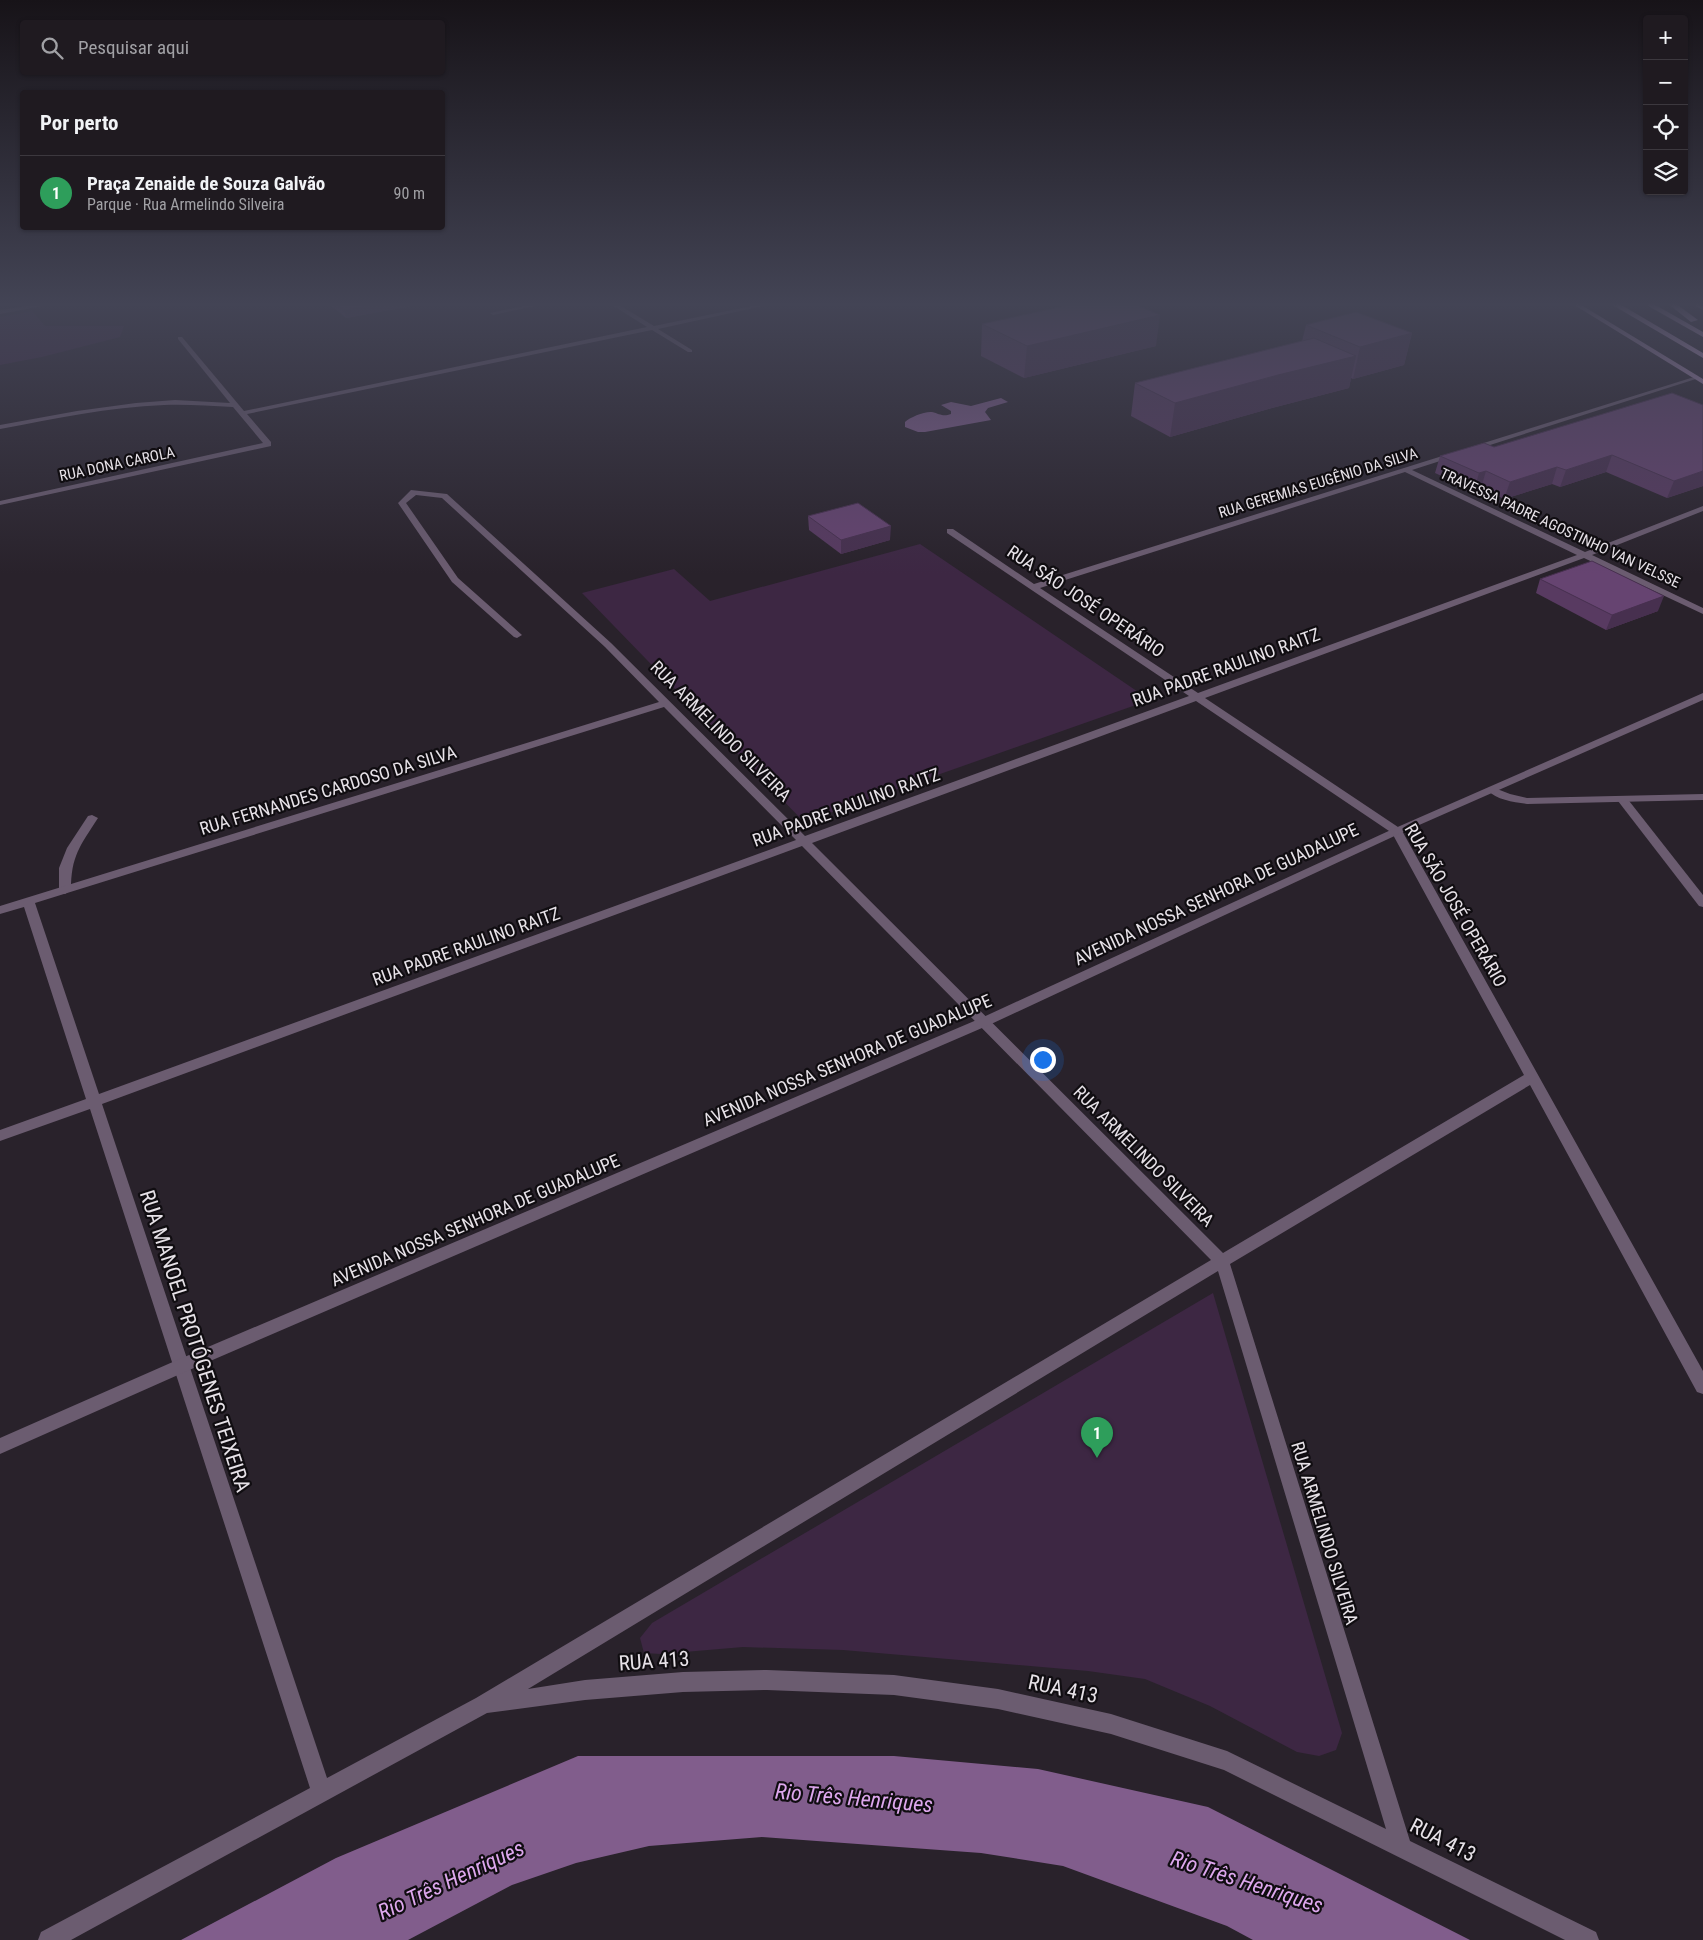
<!DOCTYPE html>
<html lang="pt">
<meta charset="utf-8">
<style>
:root{--surface:#1f1a20;--page:#272329;--text:#f1f3f6;--muted:#a1a1a5;--line:#3c383e;--accent:#8c9099}
body{margin:0;font-family:"Roboto Condensed",sans-serif;background:var(--page);color:var(--text)}
.controls{position:absolute;right:15px;top:15px;display:grid;overflow:hidden;border-radius:5px;box-shadow:0 1px 4px #0004}
.controls button{width:45px;height:45px;display:grid;place-items:center;padding:0;border:0;border-bottom:1px solid var(--line);background:var(--surface);color:var(--text);font:25px sans-serif}
.you{position:absolute;left:1042px;top:1059px;width:18px;height:18px;margin:-12px;border:4px solid #fff;border-radius:50%;background:#1a73e8;box-shadow:0 0 0 8px #1a73e833}
.badge{display:grid;place-items:center;width:32px;height:32px;border-radius:50%;background:var(--accent);color:#fff;font-size:16px;font-weight:700}
.pin{position:absolute;translate:-50% -41px;filter:drop-shadow(0 1px 2px #0008)}
.pin::after{content:'';position:absolute;top:26px;width:18px;height:15px;background:inherit;clip-path:polygon(0 0,100% 0,50% 100%)}
.list{margin:0;padding:0;list-style:none}
h2{display:flex;justify-content:space-between;align-items:center;height:65px;margin:0;padding:0 20px;font-size:21px}
h2 small{font-size:16px;font-weight:400;color:var(--muted)}
.list li{display:grid;grid-template-columns:32px 1fr auto;gap:15px;align-items:center;box-sizing:border-box;height:75px;padding:0 20px;border-top:1px solid var(--line)}
.list b{display:block;font-size:19px;white-space:nowrap}
.list p{margin:0;font-size:16px;white-space:nowrap;color:var(--muted)}
.list em{font-size:16px;font-style:normal;color:var(--muted)}
.icon{flex:none;width:28px;height:28px;fill:none;stroke:currentColor;stroke-width:2;stroke-linecap:round;stroke-linejoin:round}
.map{position:relative;flex:none;width:1703px;height:1940px;overflow:hidden}
.search{position:absolute;background:var(--surface);box-shadow:0 1px 4px #0004;left:20px;top:20px;width:425px;height:55px;display:flex;align-items:center;gap:12px;box-sizing:border-box;padding:0 18px;border-radius:5px;color:var(--muted);font-size:19px}
.panel{position:absolute;background:var(--surface);box-shadow:0 1px 4px #0004;left:20px;top:90px;width:425px;height:140px;border-radius:5px}
.map>svg:first-child{display:block}
.green{fill:#3d2743}
.water{fill:#815d8c}
.lines{fill:none;stroke-linecap:round;stroke-linejoin:round}
.service{fill:#6b5c70;fill-rule:evenodd}
.minor{fill:#6b5c70;fill-rule:evenodd}
.tertiary{fill:#6b5c70;fill-rule:evenodd}
.primary{fill:#b291bb;fill-rule:evenodd}
.motorway{fill:#cea6d9;fill-rule:evenodd}
.wall{fill:#583a61}
.shaded-wall{fill:#47304f}
.building{fill:#664471;stroke:#47304f}
.labels{text-anchor:middle;dominant-baseline:central;stroke-width:4.5;stroke-linejoin:round;paint-order:stroke}
.far-street-label{font-size:15px;fill:#e7e2e8;stroke:#100d11}
.street-label{font-size:18px;fill:#e7e2e8;stroke:#100d11}
.near-street-label{font-size:21px;fill:#e7e2e8;stroke:#100d11}
.near-water-label{font-size:22px;font-style:italic;fill:#dda7ed;stroke:#100d11}
</style>
<div class="map">
<svg width="1703" height="1940" viewBox="0 0 1703 1940">
<rect width="100%" height="100%" fill="#29222b"/>
<g class="green">
<path d="M32,311L45,326H124L120,337L42,357L0,365V317Z"/>
<path d="M920,544L1150,700L804,822L582,593L674,569L710,601Z"/>
<path d="M1213,1293L1342,1733L1336,1750L1319,1756L1297,1752L1210,1706L1145,1679L1088,1671L843,1650L743,1647L661,1654L644,1653L640,1638L652,1623Z"/>
</g>
<g class="water">
<path d="M1001,398L1008,402L988,408L985,412L991,420L925,432H918L905,427V422C910,417 925,411 932,412C940,414 943,417 951,414V411L941,405L951,402L971,406Z"/>
<path d="M578,1756H894L1038,1769L1208,1807L1470,1940H1253L1227,1926L1063,1866L981,1853L762,1837L649,1846L576,1863L512,1885L408,1940H181L336,1858Z"/>
</g>
<g class="lines">
<g class="service">
<path d="M411,490L447,494L611,643V647H605L442,498L416,495L406,503L458,578L522,635L517,638L514,637L452,582L398,503Z"/>
<path d="M1622,796L1626,797L1703,895V907L1699,906L1618,801L1617,799L1618,797Z"/>
<path d="M92,815L98,818C80,846 71,856 71,890L65,894L61,893L59,890V868L67,848L88,816Z"/>
</g>
<g class="minor">
<path d="M46,303H59L0,314V310Z"/>
<path d="M538,303H549L493,315L490,313Z"/>
<path d="M609,303H616L654,326L766,303H776L658,329L692,350V352H688L652,330L247,414L271,442V446L0,505V501L263,443L233,407C210,406 187,404 164,405C109,407 54,419 0,429V425L77,411L136,403L175,400L230,403L178,339V337H182L244,411L647,327Z"/>
<path d="M1694,377L1699,378L1412,470L1585,552L1703,506V511L1592,555L1703,608V614L1584,558L1205,698L1401,829L1703,1371V1394L1697,1392L1530,1085L1230,1264L1410,1841L1596,1932L1599,1940H1565L1224,1770L1111,1734L998,1709L894,1695L767,1690L683,1692L585,1700L487,1713L71,1940H38L41,1932L310,1788L90,1109L0,1141V1130L86,1099L24,907L0,914V906L659,702L605,647V643H611L805,836L1189,696L947,533V529H953L1034,584ZM1405,472L1577,555L1198,693L1040,588ZM1196,701L1392,833L1524,1075L1223,1253L812,843ZM664,707L796,840L99,1094L35,903ZM802,846L1211,1260L476,1698L327,1778L102,1104ZM1218,1271L1386,1829L1227,1751L1111,1714L998,1689L894,1675L767,1670L683,1672L585,1680L528,1689Z"/>
<path d="M1492,787L1510,794L1527,798L1703,794V800L1527,804C1513,802 1497,800 1487,790L1488,788Z"/>
</g>
<path class="tertiary" d="M1703,693V700L1401,833L989,1025L187,1371L0,1454V1438L175,1361L979,1019L1393,829Z"/>
<g class="primary">
<path d="M1571,303H1578L1703,379V384Z"/>
<path d="M1690,303H1697L1703,306V310Z"/>
</g>
<g class="motorway">
<path d="M1609,303H1618L1703,353V358Z"/>
<path d="M1643,303H1652L1703,332V337Z"/>
<path d="M1667,303H1675L1698,320L1691,322Z"/>
</g>
</g>
<g class="wall">
<path d="M328,303H428L346,318Z"/>
<path d="M982,324L1156,346L1024,378L981,356Z"/>
<path d="M1306,325L1412,333L1404,365L1353,379L1351,378L1349,388L1272,408L1170,437L1131,416L1135,383L1302,341Z"/>
<path d="M1703,405V486L1667,498L1606,472L1560,487L1552,484L1504,499L1481,488L1474,491L1435,473L1440,456L1494,447Z"/>
<path d="M808,516L890,540L841,554L809,530Z"/>
<path d="M1540,579L1658,611L1606,630L1536,593Z"/>
</g>
<g class="shaded-wall">
<path d="M386,303H428L346,318L344,310Z"/>
<path d="M1160,315L1156,346L1024,378L1027,346Z"/>
<path d="M1412,333L1404,365L1353,379L1360,347Z"/>
<path d="M1356,356L1349,388L1272,408L1170,437L1175,403L1278,375Z"/>
<path d="M1612,455L1606,472L1560,487L1566,470Z"/>
<path d="M1557,467L1552,484L1504,499L1510,482Z"/>
<path d="M1486,471L1481,488L1474,491L1479,473Z"/>
<path d="M1703,471V486L1667,498L1674,481Z"/>
<path d="M891,526L890,540L841,554V540Z"/>
<path d="M1664,596L1658,611L1606,630L1612,615Z"/>
</g>
<g class="building">
<path d="M336,303H386L344,310Z"/>
<path d="M1078,303H1132L1160,315L1027,346L982,324Z"/>
<path d="M1356,312L1412,333L1360,347L1306,325Z"/>
<path d="M1314,338L1356,356L1278,375L1175,403L1135,383Z"/>
<path d="M1672,393L1703,405V471L1674,481L1612,455L1566,470L1557,467L1510,482L1486,471L1479,473L1440,456L1484,443L1494,447Z"/>
<path d="M858,503L891,526L841,540L808,516Z"/>
<path d="M1592,561L1664,596L1612,615L1540,579Z"/>
</g>
<linearGradient id="sky" x2="0" y2="1"><stop stop-color="#171318"/><stop offset="0.53" stop-color="#434455"/><stop offset="1" stop-color="#434455" stop-opacity="0"/></linearGradient>
<rect width="1703" height="574" fill="url(#sky)"/>
<g class="labels">
<g class="far-street-label">
<text transform="translate(117 464) rotate(-12)">RUA DONA CAROLA</text>
<text transform="translate(1318 483) rotate(-17)">RUA GEREMIAS EUGÊNIO DA SILVA</text>
<text transform="translate(1560 528) rotate(25)">TRAVESSA PADRE AGOSTINHO VAN VELSSE</text>
</g>
<g class="street-label">
<text transform="translate(1086 601) rotate(34)">RUA SÃO JOSÉ OPERÁRIO</text>
<text transform="translate(1226 667) rotate(-20)">RUA PADRE RAULINO RAITZ</text>
<text transform="translate(721 731) rotate(45)">RUA ARMELINDO SILVEIRA</text>
<text transform="translate(328 790) rotate(-17)">RUA FERNANDES CARDOSO DA SILVA</text>
<text transform="translate(846 807) rotate(-20)">RUA PADRE RAULINO RAITZ</text>
<text transform="translate(1216 894) rotate(-25)">AVENIDA NOSSA SENHORA DE GUADALUPE</text>
<text transform="translate(1456 905) rotate(60)">RUA SÃO JOSÉ OPERÁRIO</text>
<text transform="translate(466 946) rotate(-20)">RUA PADRE RAULINO RAITZ</text>
<text transform="translate(847 1060) rotate(-23)">AVENIDA NOSSA SENHORA DE GUADALUPE</text>
<text transform="translate(1144 1156) rotate(45)">RUA ARMELINDO SILVEIRA</text>
<text transform="translate(475 1220) rotate(-23)">AVENIDA NOSSA SENHORA DE GUADALUPE</text>
<text transform="translate(1325 1533) rotate(73)">RUA ARMELINDO SILVEIRA</text>
</g>
<g class="near-street-label">
<text transform="translate(195 1341) rotate(72)">RUA MANOEL PROTÓGENES TEIXEIRA</text>
<text transform="translate(654 1661) rotate(-4)">RUA 413</text>
<text transform="translate(1063 1689) rotate(12)">RUA 413</text>
<text transform="translate(1443 1840) rotate(27)">RUA 413</text>
</g>
<g class="near-water-label">
<text transform="translate(854 1798) rotate(5)">Rio Três Henriques</text>
<text transform="translate(451 1880) rotate(-25)">Rio Três Henriques</text>
<text transform="translate(1247 1882) rotate(18)">Rio Três Henriques</text>
</g>
</g>
</svg>
<div class="controls">
<button>+</button>
<button>−</button>
<button><svg class="icon" aria-label="locate" viewBox="0 0 24 24"><circle cx="12" cy="12" r="6"/><path d="M12 2v4M12 18v4M2 12h4M18 12h4"/></svg></button>
<button><svg class="icon" aria-label="layers" viewBox="0 0 24 24"><path d="M12 4l9 5-9 5-9-5zM3 14l9 5 9-5"/></svg></button>
</div>
<div class="you"></div>
<div class="pin badge" style="left:1097px;top:1458px;background:#2e9e5b">1</div>
<div class="search"><svg class="icon" aria-label="search" viewBox="0 0 24 24"><circle cx="10" cy="10" r="6"/><path d="M15 15l6 6"/></svg>Pesquisar aqui</div>
<section class="panel">
<h2>Por perto<small></small></h2>
<ul class="list">
<li><span class="badge" style="background:#2e9e5b">1</span><div><b>Praça Zenaide de Souza Galvão</b><p>Parque · Rua Armelindo Silveira</p></div><em>90 m</em></li>
</ul>
</section>
</div>
